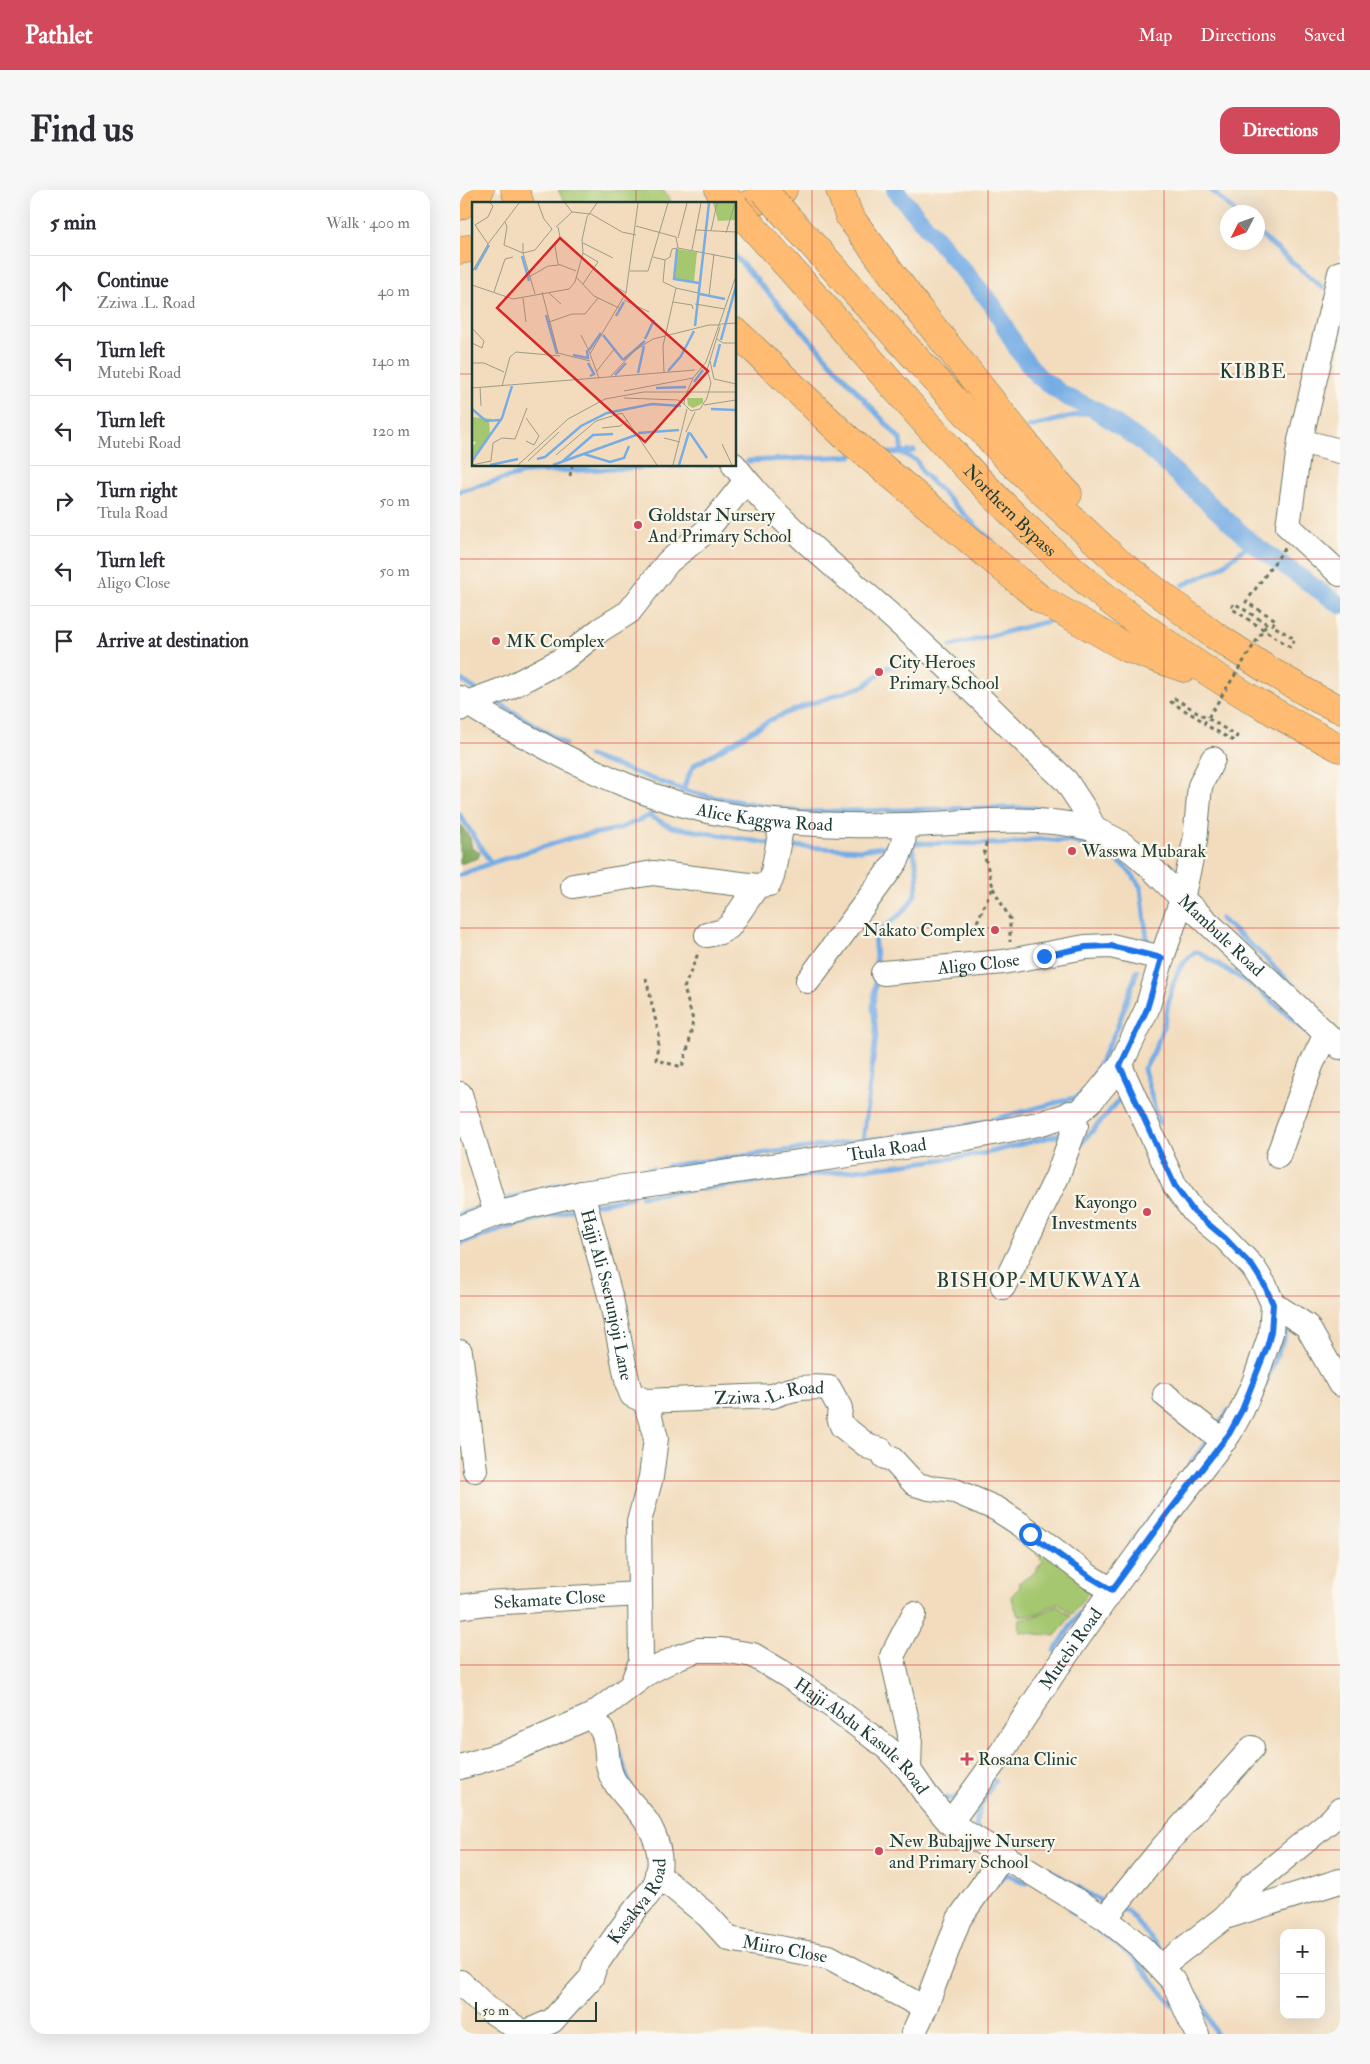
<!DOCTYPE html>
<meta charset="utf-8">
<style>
:root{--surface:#fff;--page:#f7f7f7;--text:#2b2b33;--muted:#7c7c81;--line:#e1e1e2;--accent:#d1495b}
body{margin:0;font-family:"IM FELL Double Pica",serif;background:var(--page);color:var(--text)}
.controls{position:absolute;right:15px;bottom:15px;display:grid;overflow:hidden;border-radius:10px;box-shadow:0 5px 20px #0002}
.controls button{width:45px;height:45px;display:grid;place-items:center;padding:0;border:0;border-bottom:1px solid var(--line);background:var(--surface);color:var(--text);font:25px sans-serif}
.compass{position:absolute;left:760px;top:15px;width:45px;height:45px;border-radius:50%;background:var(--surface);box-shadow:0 5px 20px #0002;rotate:228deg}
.scale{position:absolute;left:15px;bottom:12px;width:122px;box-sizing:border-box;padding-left:5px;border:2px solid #1f3d34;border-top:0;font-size:14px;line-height:18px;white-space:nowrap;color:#1f3d34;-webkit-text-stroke:4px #fbf7ec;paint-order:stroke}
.stop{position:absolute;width:15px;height:15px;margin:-11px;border:4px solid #1a73e8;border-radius:50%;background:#fff}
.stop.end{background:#1a73e8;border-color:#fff;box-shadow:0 1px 5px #0008}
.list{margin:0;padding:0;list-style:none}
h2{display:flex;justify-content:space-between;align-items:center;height:65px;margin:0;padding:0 20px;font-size:21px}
h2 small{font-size:16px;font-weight:400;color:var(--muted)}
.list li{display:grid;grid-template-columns:32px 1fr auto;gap:15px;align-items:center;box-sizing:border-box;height:70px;padding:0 20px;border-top:1px solid var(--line)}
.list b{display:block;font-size:19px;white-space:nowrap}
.list p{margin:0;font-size:16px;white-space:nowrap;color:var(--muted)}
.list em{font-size:16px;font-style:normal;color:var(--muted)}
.icon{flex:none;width:28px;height:28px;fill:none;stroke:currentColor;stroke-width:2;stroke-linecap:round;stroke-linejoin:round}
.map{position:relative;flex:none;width:880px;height:1844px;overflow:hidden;border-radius:15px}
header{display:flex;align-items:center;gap:30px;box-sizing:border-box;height:70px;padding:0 25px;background:var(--accent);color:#fff}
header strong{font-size:24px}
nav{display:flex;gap:28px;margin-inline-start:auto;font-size:18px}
.intro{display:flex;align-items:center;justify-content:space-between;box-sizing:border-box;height:120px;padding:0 30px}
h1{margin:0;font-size:35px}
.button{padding:12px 22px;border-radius:15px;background:var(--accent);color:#fff;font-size:18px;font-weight:700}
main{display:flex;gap:30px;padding:0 30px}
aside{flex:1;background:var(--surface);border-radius:15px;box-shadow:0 5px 20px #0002}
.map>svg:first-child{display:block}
.green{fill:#a5c770;stroke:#628252}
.forest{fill:#84ac62;stroke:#52744b}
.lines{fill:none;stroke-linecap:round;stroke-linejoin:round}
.stream{stroke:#77ade5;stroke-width:5}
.canal{stroke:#77ade5;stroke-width:18}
.minor-casing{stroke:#697564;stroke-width:26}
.major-casing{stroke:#697564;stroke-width:29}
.highway-casing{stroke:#697564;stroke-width:29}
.path{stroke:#697564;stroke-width:3;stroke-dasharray:4 4;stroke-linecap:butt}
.minor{stroke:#fff;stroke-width:24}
.major{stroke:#febb71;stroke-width:28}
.highway{stroke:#febb71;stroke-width:28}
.highway-bridge-casing{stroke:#697564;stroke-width:29;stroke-linecap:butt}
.path-bridge{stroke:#697564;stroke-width:3;stroke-dasharray:4 4;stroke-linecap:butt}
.highway-bridge{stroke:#febb71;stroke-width:28}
.route{stroke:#1a73e8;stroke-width:6}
.grid{fill:none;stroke:#d62828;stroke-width:1;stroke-opacity:0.55}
.poi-dot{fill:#d1495b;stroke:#fbf7ec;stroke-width:2}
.labels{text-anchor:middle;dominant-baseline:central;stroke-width:4.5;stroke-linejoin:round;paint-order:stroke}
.street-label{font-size:18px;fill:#1f3d34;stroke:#fbf7ec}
.poi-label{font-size:18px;fill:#1f3d34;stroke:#fbf7ec;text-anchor:start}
.quarter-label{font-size:20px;letter-spacing:1px;fill:#1f3d34;stroke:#fbf7ec}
.inset-river{fill:none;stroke:#77ade5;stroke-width:2.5}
.inset-road{fill:none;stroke:#9e9c86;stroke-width:1}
.view{fill:#d62828;fill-opacity:0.15;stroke:#d62828;stroke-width:2.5}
.inset-edge{fill:none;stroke:#1f3d34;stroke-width:2.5}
</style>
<header>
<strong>Pathlet</strong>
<nav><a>Map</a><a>Directions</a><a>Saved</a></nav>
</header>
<div class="intro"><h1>Find us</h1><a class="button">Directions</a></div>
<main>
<aside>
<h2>5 min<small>Walk · 400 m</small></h2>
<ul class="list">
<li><svg class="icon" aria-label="ahead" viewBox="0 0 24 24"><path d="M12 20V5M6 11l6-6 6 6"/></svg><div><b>Continue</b><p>Zziwa .L. Road</p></div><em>40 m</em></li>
<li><svg class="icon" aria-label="left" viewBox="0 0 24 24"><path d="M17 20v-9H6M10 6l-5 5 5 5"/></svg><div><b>Turn left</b><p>Mutebi Road</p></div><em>140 m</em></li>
<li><svg class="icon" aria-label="left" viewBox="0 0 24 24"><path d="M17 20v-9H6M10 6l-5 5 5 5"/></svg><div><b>Turn left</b><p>Mutebi Road</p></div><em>120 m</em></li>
<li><svg class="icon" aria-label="right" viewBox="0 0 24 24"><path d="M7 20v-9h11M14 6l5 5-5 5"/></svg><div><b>Turn right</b><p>Ttula Road</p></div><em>50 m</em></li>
<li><svg class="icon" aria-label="left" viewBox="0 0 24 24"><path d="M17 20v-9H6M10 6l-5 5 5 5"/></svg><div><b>Turn left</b><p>Aligo Close</p></div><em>50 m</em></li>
<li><svg class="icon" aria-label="arrive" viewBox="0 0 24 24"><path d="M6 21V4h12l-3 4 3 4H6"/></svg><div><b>Arrive at destination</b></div></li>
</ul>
</aside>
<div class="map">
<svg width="880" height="1844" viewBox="0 0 880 1844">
<rect width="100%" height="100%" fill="#fbf7ec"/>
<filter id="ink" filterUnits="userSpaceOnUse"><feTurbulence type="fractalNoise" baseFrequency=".02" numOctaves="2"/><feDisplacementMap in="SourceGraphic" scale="10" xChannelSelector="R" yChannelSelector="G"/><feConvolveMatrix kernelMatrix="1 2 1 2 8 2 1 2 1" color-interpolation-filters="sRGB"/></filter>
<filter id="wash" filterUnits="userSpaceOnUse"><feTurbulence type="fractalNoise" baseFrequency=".0096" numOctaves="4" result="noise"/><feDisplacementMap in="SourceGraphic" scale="20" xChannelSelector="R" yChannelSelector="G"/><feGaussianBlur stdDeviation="1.12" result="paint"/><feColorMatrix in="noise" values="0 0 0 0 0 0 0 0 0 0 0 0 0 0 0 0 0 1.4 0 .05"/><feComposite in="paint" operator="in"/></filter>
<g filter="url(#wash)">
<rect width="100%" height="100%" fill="#f2dcbd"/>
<g class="green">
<path d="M98,0H203L213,14H108L103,9Z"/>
<path d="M584,1359L632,1398L612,1424L597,1413L577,1424L558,1426L551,1406L560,1397L558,1393L573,1384L583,1371L577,1365Z"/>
<path d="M597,1416L611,1426L595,1446L560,1442L559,1429L576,1426Z"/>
</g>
<path class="forest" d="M0,634L10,648L12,659L20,662L18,668L0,674Z"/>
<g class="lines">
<g class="stream">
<path d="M751,0L775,22"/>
<path d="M798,43L863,98"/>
<path d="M275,66L440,249L442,263L457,271L463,283L531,351"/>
<path d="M569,237L636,220"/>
<path d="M421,264L454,261"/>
<path d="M288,271L392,266"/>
<path d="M0,301L68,282L252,275"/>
<path d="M723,395L758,379L792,353"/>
<path d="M491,456L597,429"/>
<path d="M0,489L18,501"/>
<path d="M34,510L105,554"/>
<path d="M129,566L223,600L247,606L340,622L531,618H573L616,624"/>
<path d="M222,601L233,576L312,529L344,516L404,496L428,477L453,474"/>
<path d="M0,625L31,673"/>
<path d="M189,626L212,637L312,654"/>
<path d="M449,653L548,654L580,649L614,652L653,666L672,684L681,698L687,749"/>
<path d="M325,656L401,660L436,655"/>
<path d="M0,685L34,672L111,648L158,639L189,626L194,618L200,615"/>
<path d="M761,729L801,764L862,824"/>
<path d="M417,779L414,744C452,718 468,703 451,655"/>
<path d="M865,860L880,874"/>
<path d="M699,933L684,879C692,867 697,856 701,843C710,818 709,777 736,762L740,763L800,800L855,850"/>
<path d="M433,947L520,933L618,907L628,897L657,838L677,781"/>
<path d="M403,950L416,846L413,815L416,787"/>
<path d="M619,956L661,908L666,916"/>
<path d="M207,976L423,948"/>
<path d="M181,1006L487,969L527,963L602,944"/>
<path d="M39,1011L110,992L193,978"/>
<path d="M132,1015L173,1007"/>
<path d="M0,1024L21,1017"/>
<path d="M0,1054L46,1038L119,1018"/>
<path d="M805,1195L826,1142"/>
<path d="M757,1237L768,1221"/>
<path d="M670,1355L689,1328L750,1247"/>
<path d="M595,1461L614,1431L639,1398"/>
<path d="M157,1556L170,1596"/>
<path d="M478,1607L494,1609L496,1606"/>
<path d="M518,1639L516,1636C517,1618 525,1606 535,1591"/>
<path d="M588,1679L647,1715"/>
<path d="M538,1692L547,1684L566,1693"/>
<path d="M610,1720L674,1767L712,1815"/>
<path d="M662,1720H667L705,1765"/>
<path d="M723,1787L740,1809L756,1844"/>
</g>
<path class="canal" d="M435,0L532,114L559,162L578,186L605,206L636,220L682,252L792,353L880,415"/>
</g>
</g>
<g filter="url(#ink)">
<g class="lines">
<g class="minor-casing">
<g id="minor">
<path d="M880,83L840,251L828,336L880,384"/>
<path d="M840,251L880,261"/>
<path d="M274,275C320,335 382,382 438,432C496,483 550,538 606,591L625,620L635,641"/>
<path id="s1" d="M0,508C22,524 45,536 69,548C131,582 197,613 268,625C326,635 387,636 446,635C502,634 583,623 635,640C675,654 701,690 731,717C781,764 830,810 880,857"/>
<path d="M0,519L7,513L50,497L105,468L140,440L169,422L208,372L245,342L286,291"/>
<path d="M113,696L193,683L297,696L309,694L312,687L322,633"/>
<path d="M247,745L260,742L269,737L297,696"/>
<path id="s2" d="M423,783L543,772L625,757L651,756L702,768"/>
<path d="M348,791L437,670L443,654L445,635"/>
<path d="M0,904L36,1024"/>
<path d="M818,966L852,873L866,844"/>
<path id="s3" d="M122,1003L152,1113L168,1195L172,1205L185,1211L196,1248L191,1287L179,1332L181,1471L172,1494"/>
<path id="s4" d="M0,1038L36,1024L122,1003L507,948L578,934L618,922L631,911L660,876L687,819L702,768L722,709L735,651L740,596L753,569"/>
<path d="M543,1097L597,987L616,935L610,923"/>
<path d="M813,1114L847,1136L880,1194"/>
<path d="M0,1162L15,1280"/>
<path d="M705,1205L750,1241L765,1250"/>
<path id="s5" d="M185,1211L313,1206C330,1198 350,1196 369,1198L380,1218L379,1227L382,1236L409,1257L421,1260L425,1267L432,1269L455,1294L469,1298L495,1301L537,1319L560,1334L630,1387L652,1400"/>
<path id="s6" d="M0,1417L27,1413L179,1404"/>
<path id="s7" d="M0,1577L46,1563L131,1526L189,1482L218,1467L238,1460H262L293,1465L328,1486L372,1516L427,1558L449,1580L467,1606L490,1633L645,1728L681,1757L713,1791L737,1844"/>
<path d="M449,1580L450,1544L432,1466L454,1424"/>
<path id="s8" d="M490,1633L541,1563L594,1482L652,1400L708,1323L769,1244L782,1220L795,1190L811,1143L813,1114L805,1096L793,1077L765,1048L734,1022L715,996L660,876"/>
<path id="s9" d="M197,1684L248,1726L269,1749L369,1767L465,1818"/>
<path d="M765,1727L880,1691"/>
<path d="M645,1728L703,1657L792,1558"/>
<path d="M700,1777L765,1727L791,1696L871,1630L880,1620"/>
<path d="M0,1792L28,1819L64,1843"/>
<path id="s10" d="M62,1844L92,1831L131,1788L135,1776C148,1757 161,1738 175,1720C181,1712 192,1702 196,1692C203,1674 199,1654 190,1637C180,1619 163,1607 153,1589C141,1567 155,1549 131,1526"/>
<path d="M453,1844L465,1818L499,1729L543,1666"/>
</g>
</g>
<g class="major-casing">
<g id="major">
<path d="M55,0L60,14"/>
<path d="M0,16L20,0"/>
<path d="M275,20L323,0"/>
<path d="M0,60L14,58"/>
</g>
</g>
<g class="highway-casing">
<g id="highway">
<path d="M259,0L272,14"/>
<path d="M380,0L389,26L459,120L592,287L608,304"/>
<path d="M329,29L550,271L657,371L754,445L805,478L858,509L880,519"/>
<path id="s11" d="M298,43C397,150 488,268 597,366C683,443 778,506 880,558"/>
<path d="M275,141L387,248L579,408L667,458L724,478"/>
</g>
</g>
<g class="path">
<path d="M110,286L112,275"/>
<path d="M807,434L774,413L771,418L830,457L835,449L812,435L816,430L786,412L825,358"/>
<path d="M741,530L711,512L714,508L777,546L774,551L744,534"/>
<path d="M533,698L550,729V752"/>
<path d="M517,732L533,697L524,664L527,649"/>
<path d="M186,788L199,845L196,870L222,877L229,854L233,830L224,798L239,761"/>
</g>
<use href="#minor" class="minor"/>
<use href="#major" class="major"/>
<use href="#highway" class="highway"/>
<g class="highway-bridge-casing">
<g id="highway-bridge">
<path d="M303,0L329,29"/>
<path d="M275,17L298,43"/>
</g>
</g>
<path class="path-bridge" d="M744,534L807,434"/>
<use href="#highway-bridge" class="highway-bridge"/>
</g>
</g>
<g class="lines" filter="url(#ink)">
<path class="route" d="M570,1344L630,1387L652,1400L708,1323L769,1244L782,1220L807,1157L811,1142L813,1114L805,1096L793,1077L765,1048L734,1022L715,996L660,876L687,819L702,768L651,756L626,757L584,766"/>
</g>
<path class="grid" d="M176,0V14M352,0V1844M528,0V1844M704,0V1844M0,184H14M275,184H880M176,275V1844M0,369H880M0,553H880M0,738H880M0,922H880M0,1106H880M0,1291H880M0,1475H880M0,1660H880"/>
<g class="poi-dot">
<circle cx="178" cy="335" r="5"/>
<circle cx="36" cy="451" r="5"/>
<circle cx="419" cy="482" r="5"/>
<circle cx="612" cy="661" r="5"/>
<circle cx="535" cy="740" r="5"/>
<circle cx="687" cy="1022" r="5"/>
<path d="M504.5 1561.5h5v5h5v5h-5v5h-5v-5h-5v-5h5z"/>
<circle cx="419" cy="1661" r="5"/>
</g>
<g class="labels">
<g class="street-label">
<text stroke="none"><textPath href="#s11" startOffset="375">Northern Bypass</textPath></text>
<text stroke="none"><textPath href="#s1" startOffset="331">Alice Kaggwa Road</textPath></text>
<text stroke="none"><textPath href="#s1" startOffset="828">Mambule Road</textPath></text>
<text stroke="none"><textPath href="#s2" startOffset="96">Aligo Close</textPath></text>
<text stroke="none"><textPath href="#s4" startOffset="435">Ttula Road</textPath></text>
<text stroke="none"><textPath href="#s3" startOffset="105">Hajji Ali Sserunjoji Lane</textPath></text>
<text stroke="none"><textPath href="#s5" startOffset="125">Zziwa .L. Road</textPath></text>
<text stroke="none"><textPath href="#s6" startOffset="90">Sekamate Close</textPath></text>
<text stroke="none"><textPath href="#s8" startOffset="212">Mutebi Road</textPath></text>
<text stroke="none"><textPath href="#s7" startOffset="459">Hajji Abdu Kasule Road</textPath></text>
<text stroke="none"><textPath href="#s10" startOffset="182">Kasakya Road</textPath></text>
<text stroke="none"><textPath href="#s9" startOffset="154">Miiro Close</textPath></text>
</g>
<g class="poi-label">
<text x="188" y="325">Goldstar Nursery<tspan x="188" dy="21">And Primary School</tspan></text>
<text x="46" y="451">MK Complex</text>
<text x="429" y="472">City Heroes<tspan x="429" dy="21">Primary School</tspan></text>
<text x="622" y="661">Wasswa Mubarak</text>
<text x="525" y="740" text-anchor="end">Nakato Complex</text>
<text x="677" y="1012" text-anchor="end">Kayongo<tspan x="677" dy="21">Investments</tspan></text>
<text x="518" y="1569">Rosana Clinic</text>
<text x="429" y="1651">New Bubajjwe Nursery<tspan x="429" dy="21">and Primary School</tspan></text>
</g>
<g class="quarter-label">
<text x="793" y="181">KIBBE</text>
<text x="579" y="1090">BISHOP-MUKWAYA</text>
</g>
</g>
<g transform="translate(12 12)">
<rect width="264" height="264" fill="#f2dcbd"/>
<path d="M241,1H264V18L246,19ZM205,47L225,50L222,80L202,77ZM215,196H231V201L221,206L216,203ZM0,215L21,217L17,219L18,232L2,258L0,246L4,240L0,239Z" fill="#a5c770"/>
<path class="inset-river" d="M205,47L202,77L227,81M50,54L57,79M3,68L17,43M228,92L253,97M74,113L85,152M144,114L152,100M223,124L237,1M131,133L151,158M173,137L182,118M249,138L264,84M117,148L129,131M101,153L116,156L115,148M151,158L173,139M116,161L122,172L118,174M242,165L248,142M196,169L209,154L222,129M166,171L172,144M143,173L154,161M222,180L231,168M184,186L214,185M0,207L14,219L28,218M239,207L264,208M166,231L207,228M218,231L235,256M112,252L138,260L152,256L157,244M65,257L73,255L109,224L135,211L180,202L209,204M0,259L30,216L40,184M91,259L121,233L141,232M18,263L46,257M81,263L164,233M207,263L217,230"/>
<path class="inset-road" d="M66,1L72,17L80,27M93,1L100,10L119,12L150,30L164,33M33,20L35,25L32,43L51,51V41M164,24L204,35L206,46M84,25L100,10M86,25L88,35L83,44L86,62L104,69M224,28L264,30M239,29L245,1M254,31L263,1M206,36L215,1M111,41L141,56M16,42L3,23L16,15L21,4L18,1M220,48L229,1M181,55L193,58L198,55L200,47L206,46L264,57M158,69H176L196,1M0,70L16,42L47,1M57,75L76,64L87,63M104,75L122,94L147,106M133,78L154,91M111,82L126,60L111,51M0,83L41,97L97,87L103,80L111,51L110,38L115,15L125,1M204,86L226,91M22,90L33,57L41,55M70,90L86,151L118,159M77,91L89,102M63,92L51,51L63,48L80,27M237,93L242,52M51,96L54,120M152,98L177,110M201,100L220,103L221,107M223,102L253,107M77,120L100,112H113L126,96M249,122L264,121M248,125L235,168L239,181L235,196L228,207L219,209L212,202L213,195L221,176L234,160L264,74M109,133L118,151M245,137L251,141H264M0,141L10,146L12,139L0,126M238,159L242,177L264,182M0,161H12L32,170M124,170L143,146M192,171L191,144L204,86L191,80L193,58M139,174L162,149L181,137L237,123H249M127,176L118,152L154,91L166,1M30,184L38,155L44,150L88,154M8,185L9,204M0,186L223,168M152,189L221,176M152,196L206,198L212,202M232,203L264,198M54,216L67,234L62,243L54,239M130,226L148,224L156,218M214,230L223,210M192,236L208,240M250,242L260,263M84,253L124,219L150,211L185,263M56,259L87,230M0,263L19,259L21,241L30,236L43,237L55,206M46,263L96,217L133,197L172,190H264M201,263L215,207"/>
<path class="view" d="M88,36L236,169L173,240L25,106Z"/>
<rect width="264" height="264" class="inset-edge"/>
</g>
</svg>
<div class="controls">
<button>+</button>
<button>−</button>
</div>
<svg class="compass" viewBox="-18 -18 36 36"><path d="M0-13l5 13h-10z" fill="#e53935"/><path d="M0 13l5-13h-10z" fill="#7c7c81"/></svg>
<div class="scale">50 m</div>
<div class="stop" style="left:570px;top:1344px"></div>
<div class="stop end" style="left:584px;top:766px"></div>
</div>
</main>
